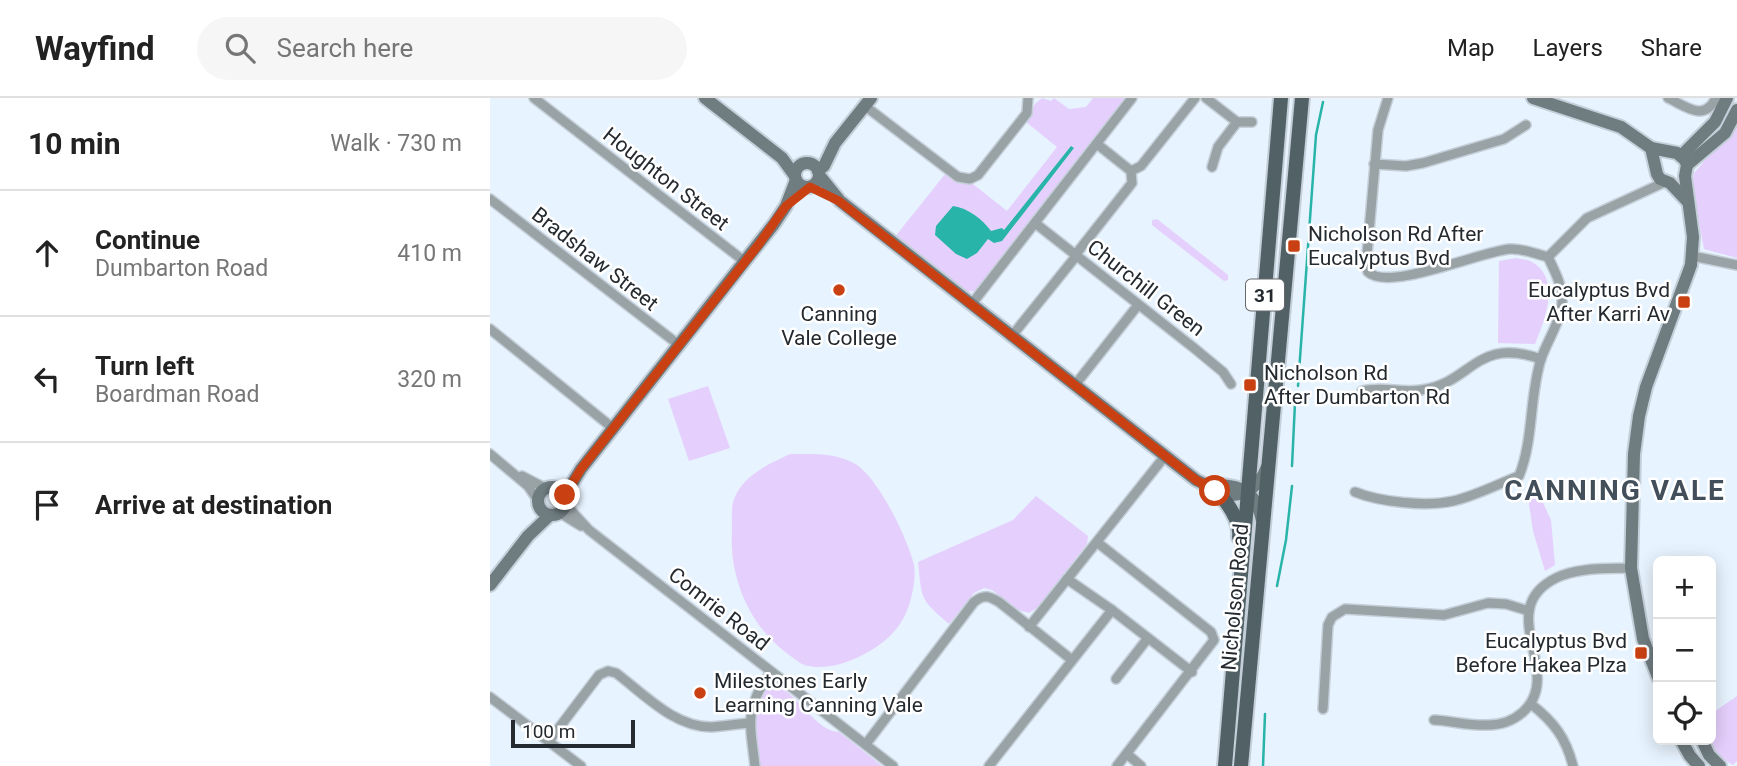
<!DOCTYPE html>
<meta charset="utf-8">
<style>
:root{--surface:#fff;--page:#f6f6f6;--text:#222;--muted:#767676;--line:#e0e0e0}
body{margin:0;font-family:Roboto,sans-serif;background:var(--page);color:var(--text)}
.controls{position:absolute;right:21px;bottom:21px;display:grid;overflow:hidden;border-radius:10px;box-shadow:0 4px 18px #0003}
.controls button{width:63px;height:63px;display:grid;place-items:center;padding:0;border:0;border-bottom:2px solid var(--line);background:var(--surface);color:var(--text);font:35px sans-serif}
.scale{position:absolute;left:21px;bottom:18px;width:124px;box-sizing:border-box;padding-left:7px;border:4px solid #242a2f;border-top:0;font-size:19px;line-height:24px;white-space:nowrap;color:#242a2f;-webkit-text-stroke:5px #fff;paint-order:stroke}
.stop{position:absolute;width:21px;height:21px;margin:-16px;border:5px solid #c94112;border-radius:50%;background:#fff}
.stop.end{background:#c94112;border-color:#fff;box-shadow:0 2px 7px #0008}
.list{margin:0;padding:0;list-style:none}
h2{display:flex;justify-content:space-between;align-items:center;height:91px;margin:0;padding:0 28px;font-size:30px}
h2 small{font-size:23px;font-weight:400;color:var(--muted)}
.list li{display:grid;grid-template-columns:46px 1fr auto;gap:21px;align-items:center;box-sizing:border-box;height:126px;padding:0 28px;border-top:2px solid var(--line)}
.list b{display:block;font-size:26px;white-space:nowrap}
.list p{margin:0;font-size:23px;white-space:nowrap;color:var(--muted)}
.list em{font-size:23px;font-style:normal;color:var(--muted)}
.icon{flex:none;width:38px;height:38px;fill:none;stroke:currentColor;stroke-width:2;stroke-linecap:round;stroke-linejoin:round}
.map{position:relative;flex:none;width:1247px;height:668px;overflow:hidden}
header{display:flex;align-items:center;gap:42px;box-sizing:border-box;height:98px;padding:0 35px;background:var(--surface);border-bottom:2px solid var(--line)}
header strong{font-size:33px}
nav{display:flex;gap:38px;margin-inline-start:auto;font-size:24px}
.search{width:490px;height:63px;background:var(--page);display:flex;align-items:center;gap:18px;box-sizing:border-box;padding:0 24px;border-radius:38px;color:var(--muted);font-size:26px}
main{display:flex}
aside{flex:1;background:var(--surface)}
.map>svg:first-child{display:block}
.green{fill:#e5cffd}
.water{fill:#29b4a9}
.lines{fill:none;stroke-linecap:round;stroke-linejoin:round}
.stream{stroke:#29b4a9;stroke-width:2.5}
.street-casing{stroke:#c4cfd9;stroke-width:12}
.secondary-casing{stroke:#c4cfd9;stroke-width:16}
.primary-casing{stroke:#c4cfd9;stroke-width:18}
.street{stroke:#99a2a5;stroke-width:9}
.secondary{stroke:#6f7c80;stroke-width:12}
.primary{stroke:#516166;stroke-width:14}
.route{stroke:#c94112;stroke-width:9}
.poi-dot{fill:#c94112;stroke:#fff;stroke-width:2.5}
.labels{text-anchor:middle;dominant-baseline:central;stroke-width:5;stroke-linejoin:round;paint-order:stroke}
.shield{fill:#fff;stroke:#666a6d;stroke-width:2}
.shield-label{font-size:19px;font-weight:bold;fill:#242a2f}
.street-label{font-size:21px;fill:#242a2f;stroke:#fff}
.poi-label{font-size:21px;fill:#242a2f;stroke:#fff;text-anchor:start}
.district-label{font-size:28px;font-weight:bold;letter-spacing:2px;fill:#424e5a;stroke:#fff}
</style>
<header>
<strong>Wayfind</strong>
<div class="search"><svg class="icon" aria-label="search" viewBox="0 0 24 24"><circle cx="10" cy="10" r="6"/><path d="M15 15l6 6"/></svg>Search here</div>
<nav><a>Map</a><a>Layers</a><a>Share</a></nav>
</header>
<main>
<aside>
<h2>10 min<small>Walk · 730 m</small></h2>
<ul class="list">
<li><svg class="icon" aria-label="ahead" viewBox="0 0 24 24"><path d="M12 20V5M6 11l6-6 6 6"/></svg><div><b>Continue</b><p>Dumbarton Road</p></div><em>410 m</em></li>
<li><svg class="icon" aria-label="left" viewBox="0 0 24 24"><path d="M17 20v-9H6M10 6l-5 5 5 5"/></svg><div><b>Turn left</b><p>Boardman Road</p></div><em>320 m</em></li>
<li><svg class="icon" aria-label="arrive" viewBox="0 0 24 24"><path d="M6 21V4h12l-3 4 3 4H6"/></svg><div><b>Arrive at destination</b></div></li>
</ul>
</aside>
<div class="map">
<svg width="1247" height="668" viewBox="0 0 1247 668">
<rect width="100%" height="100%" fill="#e7f3fe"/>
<g class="green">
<path d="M552,0L561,3L564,0L579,11L596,9L603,0H638L487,193L473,194L404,140L456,75L468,85L483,86L517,113L567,49L536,24L545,6Z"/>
<path d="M1247,19V160L1214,151L1202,87L1204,75L1238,36Z"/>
<path d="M667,121L738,177V182L734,183L662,127V122Z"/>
<path d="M1026,160C1030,161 1038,161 1042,164C1072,181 1054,223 1045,246L1008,245L1009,163Z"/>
<path d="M218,288L240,350L199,363L178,301Z"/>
<path d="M300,356C323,356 347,354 367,367C389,382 418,441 424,467C426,478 423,494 420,504C413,528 399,542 378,554C359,565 333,574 312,566C308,564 303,559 299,557C260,529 239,480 242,433C242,423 241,409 244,401C253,377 279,366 300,356Z"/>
<path d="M1049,396L1061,422L1065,467L1055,473L1043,433L1038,399Z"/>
<path d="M546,398L598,438L597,446L548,509L539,515L528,512L502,492L494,490L484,495L459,526C430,501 432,502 428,464L523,422Z"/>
<path d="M286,588C308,595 326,634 349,634L392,668H269C266,639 262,620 273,593Z"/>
<path d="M1247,598V663L1243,667L1227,657L1221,640V616Z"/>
</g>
<path class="water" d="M581,48L584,50L512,143L504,145L498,141L487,155L477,161L466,156L445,137L446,128L463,108C478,110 492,121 501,133L512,130L514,132Z"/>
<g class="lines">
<g class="stream">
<path d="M808,288L826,37L833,4"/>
<path d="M802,368L805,305"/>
<path d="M787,488L796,442L802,388"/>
<path d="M773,668L775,616"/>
</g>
<g class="street-casing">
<g id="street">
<path d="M44,0L254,163"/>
<path d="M716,0L747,24H762"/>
<path d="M1178,0C1197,9 1214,24 1226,0"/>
<path d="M375,8L468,79L480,81L488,77L537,15L538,0"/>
<path d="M607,46L641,73"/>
<path d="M884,66L916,68L933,65L1014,41L1036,27"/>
<path d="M722,69L728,49L747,24"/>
<path d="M0,101L189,247"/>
<path d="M545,125L704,250L733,274L741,286"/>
<path d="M586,156L642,85L641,73L651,68L705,0"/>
<path d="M1202,158L1247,167"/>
<path d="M1058,159L1097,120L1175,84"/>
<path d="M481,207L642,0"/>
<path d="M0,231L124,331"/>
<path d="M521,239L587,157"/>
<path d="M585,287L648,207"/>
<path d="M872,293C894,288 910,295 931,292C983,285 985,238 1051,261"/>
<path d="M0,356L38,388L49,404"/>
<path d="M32,378L57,391"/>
<path d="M865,394C890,404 936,409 963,403C985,398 1008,386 1029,378C1044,341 1039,299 1051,261C1057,243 1071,223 1072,205C1073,188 1065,174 1058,159C1046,156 1032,150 1020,151C991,153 899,194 878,174L876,168L888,32L898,0"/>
<path d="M76,407L99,432L403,668"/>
<path d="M70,415L91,428"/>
<path d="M608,445L721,534L724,542L627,668"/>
<path d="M577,481L622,512L702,574"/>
<path d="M539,529L675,358"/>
<path d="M626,581L658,540"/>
<path d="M0,599L91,668"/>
<path d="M1041,606C1064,624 1076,640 1083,668"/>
<path d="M833,611L838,527L842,519L855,511L954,517L998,505L1016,506L1039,513"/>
<path d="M944,622C962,623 980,628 998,627C1010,627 1023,623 1033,614C1076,575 1002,512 1066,480C1088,469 1117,471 1141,470"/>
<path d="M59,643L109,577L118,573L126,575C154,596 184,629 221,629C234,628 247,626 260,625"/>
<path d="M376,646L484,504C494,496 499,498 509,504L582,562"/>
<path d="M637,656L651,668"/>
<path d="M265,668C260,625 254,610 281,574"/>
<path d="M499,668L622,512"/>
</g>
</g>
<g class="secondary-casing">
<g id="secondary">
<path d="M215,0L292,60L305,78"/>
<path d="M1043,0L1131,29L1161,50L1187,55L1195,62L1197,67L1195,78L1203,139L1201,167L1156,289L1149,318L1144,356L1141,470L1153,541L1168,579"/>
<path d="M1161,50L1167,76L1170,81L1180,85L1197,103"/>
<path d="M1192,57L1225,24L1237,0"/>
<circle cx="317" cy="77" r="12"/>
<path d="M1197,67L1235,35L1247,12"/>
<path d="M328,73L334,68L345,45L381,0"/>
<path d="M329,77L350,103L706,382C713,385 720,390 726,393C749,404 769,390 777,369"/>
<path d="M730,387C757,389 765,395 772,422"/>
<circle cx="62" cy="403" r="14"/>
<path d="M75,397L91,371L284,126L296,108L306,82"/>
<path d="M0,487L38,438L60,417"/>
<path d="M1191,642L1200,658L1209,668"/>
<path d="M1212,642L1219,657L1230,668"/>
</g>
</g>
<g class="primary-casing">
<g id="primary">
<path d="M729,395C739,407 751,424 749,439"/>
<path d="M735,668L791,0"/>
<path d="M751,668L812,0"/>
</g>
</g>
<use href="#street" class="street"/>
<use href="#secondary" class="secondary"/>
<use href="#primary" class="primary"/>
</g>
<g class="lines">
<path class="route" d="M75,397L91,371L269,146L296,108L320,89L349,103L706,382L725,393"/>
</g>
<g class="poi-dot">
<rect x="797" y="141" width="14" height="14" rx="3.5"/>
<circle cx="349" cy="192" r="7"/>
<rect x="1187" y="197" width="14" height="14" rx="3.5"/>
<rect x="753" y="280" width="14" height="14" rx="3.5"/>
<rect x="1144" y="548" width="14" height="14" rx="3.5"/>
<circle cx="210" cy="595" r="7"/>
</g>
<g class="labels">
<rect class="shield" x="756" y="181.5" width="38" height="31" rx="5"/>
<g class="shield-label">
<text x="775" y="197">31</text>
</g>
<g class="street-label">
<text transform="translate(176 81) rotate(38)">Houghton Street</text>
<text transform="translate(105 161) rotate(38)">Bradshaw Street</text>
<text transform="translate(656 190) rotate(38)">Churchill Green</text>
<text transform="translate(745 499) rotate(-85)">Nicholson Road</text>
<text transform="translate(229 511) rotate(38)">Comrie Road</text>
</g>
<g class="poi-label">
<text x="818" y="136">Nicholson Rd After<tspan x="818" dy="24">Eucalyptus Bvd</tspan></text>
<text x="1180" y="192" text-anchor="end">Eucalyptus Bvd<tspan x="1180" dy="24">After Karri Av</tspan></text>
<text x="349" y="216" text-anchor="middle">Canning<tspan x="349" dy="24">Vale College</tspan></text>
<text x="774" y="275">Nicholson Rd<tspan x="774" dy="24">After Dumbarton Rd</tspan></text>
<text x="1137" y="543" text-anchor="end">Eucalyptus Bvd<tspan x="1137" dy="24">Before Hakea Plza</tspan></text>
<text x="224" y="583">Milestones Early<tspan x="224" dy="24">Learning Canning Vale</tspan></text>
</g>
<g class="district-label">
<text x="1125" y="392">CANNING VALE</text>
</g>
</g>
</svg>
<div class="controls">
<button>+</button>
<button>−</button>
<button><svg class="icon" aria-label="locate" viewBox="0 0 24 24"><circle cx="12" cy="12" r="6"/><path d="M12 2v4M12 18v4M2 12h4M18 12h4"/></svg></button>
</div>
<div class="scale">100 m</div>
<div class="stop" style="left:725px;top:393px"></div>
<div class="stop end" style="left:75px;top:397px"></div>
</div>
</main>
